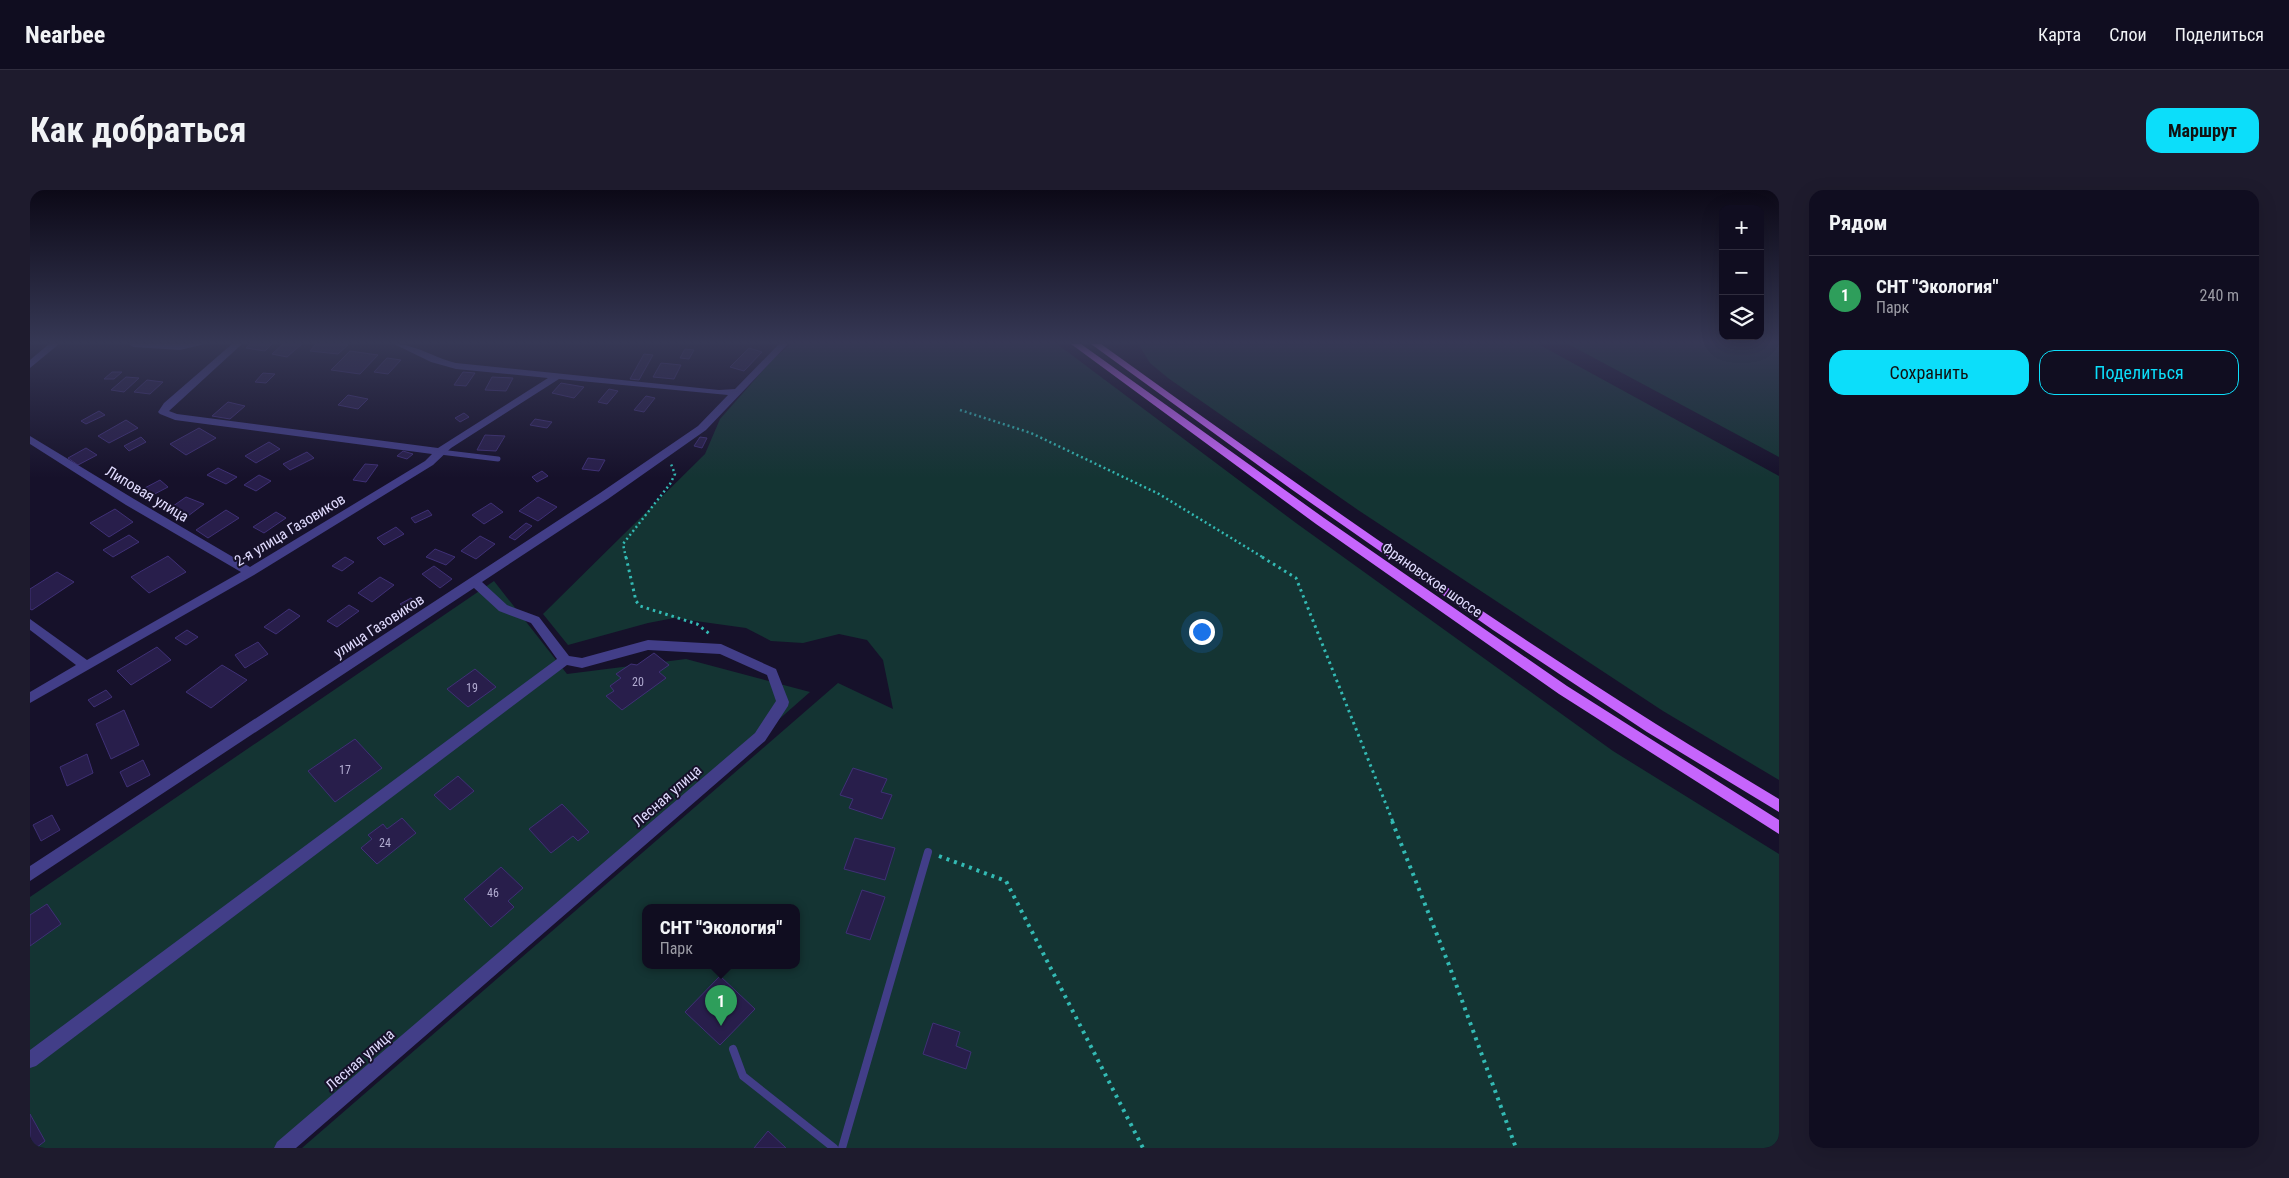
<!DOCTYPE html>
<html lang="ru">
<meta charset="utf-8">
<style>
:root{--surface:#100d20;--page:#1e1b2d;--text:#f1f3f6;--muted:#9c9ca5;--line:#302d3e;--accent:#0cdefa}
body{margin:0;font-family:"Roboto Condensed",sans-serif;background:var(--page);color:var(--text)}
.controls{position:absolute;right:15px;top:15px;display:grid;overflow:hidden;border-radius:10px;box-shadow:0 5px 20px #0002}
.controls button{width:45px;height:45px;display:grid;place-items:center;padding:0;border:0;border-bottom:1px solid var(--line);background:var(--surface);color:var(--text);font:25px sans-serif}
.you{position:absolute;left:1171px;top:441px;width:18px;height:18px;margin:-12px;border:4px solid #fff;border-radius:50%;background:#1a73e8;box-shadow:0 0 0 8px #1a73e833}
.badge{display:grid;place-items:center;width:32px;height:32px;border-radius:50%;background:var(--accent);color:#fff;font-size:16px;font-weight:700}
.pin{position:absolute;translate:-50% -41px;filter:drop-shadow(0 1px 2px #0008)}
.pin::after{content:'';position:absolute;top:26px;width:18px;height:15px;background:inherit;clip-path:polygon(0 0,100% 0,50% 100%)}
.popup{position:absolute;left:612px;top:714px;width:158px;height:65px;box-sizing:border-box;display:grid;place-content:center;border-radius:10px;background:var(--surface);filter:drop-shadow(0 1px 4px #0005);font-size:16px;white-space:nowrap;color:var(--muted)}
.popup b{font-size:19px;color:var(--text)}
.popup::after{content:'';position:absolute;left:50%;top:100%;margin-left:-10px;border:10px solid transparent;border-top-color:var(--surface)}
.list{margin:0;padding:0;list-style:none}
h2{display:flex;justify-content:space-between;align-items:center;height:65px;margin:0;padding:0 20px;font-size:21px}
h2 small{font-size:16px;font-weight:400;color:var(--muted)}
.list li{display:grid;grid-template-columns:32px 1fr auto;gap:15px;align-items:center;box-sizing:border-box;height:80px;padding:0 20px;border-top:1px solid var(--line)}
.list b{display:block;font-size:19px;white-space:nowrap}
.list p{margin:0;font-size:16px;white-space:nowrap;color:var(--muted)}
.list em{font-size:16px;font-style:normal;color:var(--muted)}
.actions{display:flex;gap:10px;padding:15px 20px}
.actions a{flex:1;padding:11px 0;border:1px solid var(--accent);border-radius:15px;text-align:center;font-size:18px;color:var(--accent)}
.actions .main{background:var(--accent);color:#111}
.icon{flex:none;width:28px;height:28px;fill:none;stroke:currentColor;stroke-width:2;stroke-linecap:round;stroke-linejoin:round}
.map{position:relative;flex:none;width:1749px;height:958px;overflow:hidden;border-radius:15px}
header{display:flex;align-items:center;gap:30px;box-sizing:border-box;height:70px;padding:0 25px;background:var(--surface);border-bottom:1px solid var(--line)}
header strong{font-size:24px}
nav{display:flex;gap:28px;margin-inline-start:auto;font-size:18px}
.intro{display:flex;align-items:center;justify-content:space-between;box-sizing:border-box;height:120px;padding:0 30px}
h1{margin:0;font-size:35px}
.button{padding:12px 22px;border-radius:15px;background:var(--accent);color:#111;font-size:18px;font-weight:700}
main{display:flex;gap:30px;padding:0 30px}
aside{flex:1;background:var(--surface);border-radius:15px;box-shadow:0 5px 20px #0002}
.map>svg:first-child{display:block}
.green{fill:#143433;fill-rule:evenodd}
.building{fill:#281e4b;stroke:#3f3076}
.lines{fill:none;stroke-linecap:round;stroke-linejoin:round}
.path-far2{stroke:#33bab4;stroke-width:2.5;stroke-dasharray:2 3;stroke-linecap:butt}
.path-far1{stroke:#33bab4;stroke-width:3;stroke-dasharray:2.5 4;stroke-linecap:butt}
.path{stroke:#33bab4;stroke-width:4;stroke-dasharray:3 5;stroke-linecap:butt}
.service-far1{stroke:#423e88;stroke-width:5}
.service{stroke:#423e88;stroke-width:8}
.minor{fill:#423e88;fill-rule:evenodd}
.primary{fill:#c665fc;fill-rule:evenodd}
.labels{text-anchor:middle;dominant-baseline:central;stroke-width:4;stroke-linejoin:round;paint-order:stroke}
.number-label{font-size:12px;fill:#b2acd1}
.street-label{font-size:15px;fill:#e0dbfe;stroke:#16112a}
</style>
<header>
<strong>Nearbee</strong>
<nav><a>Карта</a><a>Слои</a><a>Поделиться</a></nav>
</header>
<div class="intro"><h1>Как добраться</h1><a class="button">Маршрут</a></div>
<main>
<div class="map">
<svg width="1749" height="958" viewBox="0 0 1749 958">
<rect width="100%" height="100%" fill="#16112a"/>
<g class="green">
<path d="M761,154H1027L1266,333L1583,561L1749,664V958H272L808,493L863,519L853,470L837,450L809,444L773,453L741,451L716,438L644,428L618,433L538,455L513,424L675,264L690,229L744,168ZM616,717H766V775H616Z"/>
<path d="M1508,154L1749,286V590L1633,521L1328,320L1138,188L1120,173L1109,155Z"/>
<path d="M1538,154H1749V267Z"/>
<path d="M464,391L537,484L656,469L780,502L261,958H0V707Z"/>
</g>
<g class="building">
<path d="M220,154H242L235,161L216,158Z"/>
<path d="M253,154H272L257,167L242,164Z"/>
<path d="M286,154H315L318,155L308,164L280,161Z"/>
<path d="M719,158L732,162L714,181L700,177Z"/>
<path d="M655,159L664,160L659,169L650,168Z"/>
<path d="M320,161L348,165L330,184L301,180Z"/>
<path d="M614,164L623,165L609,190L600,189Z"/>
<path d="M357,168L371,170L358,184L344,182Z"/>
<path d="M631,173L651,175L644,189L623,187Z"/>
<path d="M82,182H92L84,189H74Z"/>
<path d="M433,182L445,183L436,196L424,195Z"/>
<path d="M233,183L245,184L236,193L225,192Z"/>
<path d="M96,187L109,188L94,202L81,200Z"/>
<path d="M462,187L483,188L476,201L455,200Z"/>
<path d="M117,190L133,192L120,204L104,202Z"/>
<path d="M531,193L554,197L544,208L522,203Z"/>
<path d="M579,199L588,201L577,214L568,212Z"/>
<path d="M318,205L338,209L328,219L308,215Z"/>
<path d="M616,206L625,208L614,222L604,220Z"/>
<path d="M198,212L215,216L200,229L182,226Z"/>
<path d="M69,221L75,225L56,234L51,231Z"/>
<path d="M434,223L439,227L430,232L425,228Z"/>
<path d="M505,229L522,232L517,238L500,235Z"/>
<path d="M96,230L108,238L79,253L68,246Z"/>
<path d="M169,238L186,248L156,265L140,254Z"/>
<path d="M455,245L475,246L466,261L447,260Z"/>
<path d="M111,247L116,252L99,261L94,256Z"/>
<path d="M670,247L677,248L672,258L664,256Z"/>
<path d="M239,252L250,259L226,273L215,266Z"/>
<path d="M56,258L67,265L48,275L38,268Z"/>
<path d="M373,261L383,264L377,269L367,266Z"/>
<path d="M277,262L284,268L260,280L253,274Z"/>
<path d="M558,268L575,270L569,281L552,279Z"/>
<path d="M335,274L348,275L336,292L323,290Z"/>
<path d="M188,278L207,287L196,294L177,285Z"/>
<path d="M512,281L518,286L507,292L502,287Z"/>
<path d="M229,285L241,291L226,301L214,295Z"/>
<path d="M130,290L138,297L117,308L109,301Z"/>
<path d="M156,307L174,314L154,329L136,321Z"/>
<path d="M508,307L527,317L508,331L489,321Z"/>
<path d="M461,313L473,322L454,334L442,325Z"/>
<path d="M85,319L103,332L79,347L60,333Z"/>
<path d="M196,320L209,328L178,348L166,340Z"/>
<path d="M398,320L402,325L385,333L381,328Z"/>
<path d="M246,322L256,328L234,343L223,337Z"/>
<path d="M496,333L502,336L485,350L479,347Z"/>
<path d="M366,337L374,344L354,355L347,348Z"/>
<path d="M99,345L109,352L83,367L73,360Z"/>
<path d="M450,346L465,354L446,369L431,361Z"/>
<path d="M405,359L425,367L416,375L396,367Z"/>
<path d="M138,366L156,382L119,403L101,387Z"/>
<path d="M315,367L324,372L312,381L302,376Z"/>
<path d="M404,376L422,389L410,398L392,384Z"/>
<path d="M27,382L44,392L2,420L0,419V399Z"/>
<path d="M350,387L364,395L342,412L328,403Z"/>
<path d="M381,408L389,415L378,421L370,414Z"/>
<path d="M319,415L329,421L307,437L297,431Z"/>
<path d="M259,419L270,426L246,444L234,437Z"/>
<path d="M157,440L168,447L156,455L145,448Z"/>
<path d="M228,452L238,464L215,478L205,465Z"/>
<path d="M127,457L141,470L101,495L87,481Z"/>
<path d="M624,463L639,475L629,482L636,488L592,520L576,506L584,501L580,496L591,488L586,484L601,474L607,475Z"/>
<path d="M192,475L217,490L181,518L156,502Z"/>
<path d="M445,479L466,497L438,517L417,499Z"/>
<path d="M76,500L82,507L64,517L58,510Z"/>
<path d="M94,520L109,555L81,569L66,534Z"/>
<path d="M325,549L352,578L305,612L278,581Z"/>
<path d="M57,564L63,583L37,596L30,577Z"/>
<path d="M113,570L120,585L97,597L90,582Z"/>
<path d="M823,578L857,589L851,602L862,605L852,629L819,618L823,609L810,605Z"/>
<path d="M428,586L444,601L420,620L404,605Z"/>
<path d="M532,614L559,642L548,651L543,646L521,663L499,639Z"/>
<path d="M22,625L30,640L11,651L3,635Z"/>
<path d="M372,628L386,643L347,674L331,658L342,649L338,645L353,634L357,639Z"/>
<path d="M825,648L865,658L855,690L814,679Z"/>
<path d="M471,677L493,698L478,711L484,717L461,737L434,709Z"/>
<path d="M832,700L855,707L840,750L816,743Z"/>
<path d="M17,714L31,734L0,756V725Z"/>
<path d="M690,786L725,819L690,855L655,822Z"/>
<path d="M903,833L930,842L926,856L941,862L936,879L893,864Z"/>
<path d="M0,924L15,951L6,958H0Z"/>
<path d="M738,941L756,958H724Z"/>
</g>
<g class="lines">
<g class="path-far2">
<path d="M930,220L1001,243L1129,304L1234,368"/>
<path d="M596,368L593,354L640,294L645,284L641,274"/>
</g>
<g class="path-far1">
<path d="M596,367L606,411L610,416L667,434L681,445"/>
<path d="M1232,367L1266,388L1363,632"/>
</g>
<g class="path">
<path d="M1362,631L1419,775L1486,958"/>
<path d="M909,666L976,691L1113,958"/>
</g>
<path class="service-far1" d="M410,262L468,269"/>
<g class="service">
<path d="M703,859L713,886L804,958"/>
<path d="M812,958L898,662"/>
</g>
<g class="minor">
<path d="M19,154H29L0,178V170Z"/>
<path d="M99,154H175L150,160L103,157Z"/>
<path d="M202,154H212L139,221L147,224L408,258L518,188L426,179L401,172L364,154C385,154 405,168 426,173L689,200L705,199L749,154H758L676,240L578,309L452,392L477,415L509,427L539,466L552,468L618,450L691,454L746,479L759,512L758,516L735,551L266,958H244L247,952L725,543L746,511L737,485L690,464L618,460L552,478L537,475L6,876L0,878V860L527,469L501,433L469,421L444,398L0,691V676L570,303L668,236L698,205L529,189L421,258L403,275L224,385L0,513V502L46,475L0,440V429L57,470L211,382L96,315L0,254V246L104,309L220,377L395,271L402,264L145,230L130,224L128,222L134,213Z"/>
</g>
<g class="primary">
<path d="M1041,154H1051L1294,328L1537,496L1749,630V644L1529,504L1286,334Z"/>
<path d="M1061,154H1071C1253,285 1437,415 1626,534C1667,560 1708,584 1749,609V622L1617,542L1463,440L1261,299Z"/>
</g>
</g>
<linearGradient id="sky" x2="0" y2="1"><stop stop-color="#0c0917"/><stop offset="0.53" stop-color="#363855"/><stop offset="1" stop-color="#363855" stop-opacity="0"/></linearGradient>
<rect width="1749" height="288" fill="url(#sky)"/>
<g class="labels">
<g class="number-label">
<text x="608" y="492">20</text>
<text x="442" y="498">19</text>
<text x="315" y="580">17</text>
<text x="355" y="653">24</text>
<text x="463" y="703">46</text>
</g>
<g class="street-label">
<text transform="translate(117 304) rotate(31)">Липовая улица</text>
<text transform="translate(260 340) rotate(-31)">2-я улица Газовиков</text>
<text transform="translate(1402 390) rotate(35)">Фряновское шоссе</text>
<text transform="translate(349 436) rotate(-33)">улица Газовиков</text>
<text transform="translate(637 606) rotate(-41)">Лесная улица</text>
<text transform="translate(330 870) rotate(-41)">Лесная улица</text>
</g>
</g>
</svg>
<div class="controls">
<button>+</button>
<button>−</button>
<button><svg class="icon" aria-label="layers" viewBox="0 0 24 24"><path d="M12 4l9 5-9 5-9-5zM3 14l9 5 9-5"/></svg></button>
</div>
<div class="you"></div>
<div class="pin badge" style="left:691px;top:836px;background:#2e9e5b">1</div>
<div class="popup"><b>СНТ &quot;Экология&quot;</b>Парк</div>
</div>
<aside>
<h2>Рядом<small></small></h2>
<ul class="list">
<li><span class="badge" style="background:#2e9e5b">1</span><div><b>СНТ &quot;Экология&quot;</b><p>Парк</p></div><em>240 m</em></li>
</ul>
<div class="actions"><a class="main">Сохранить</a><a>Поделиться</a></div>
</aside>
</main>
